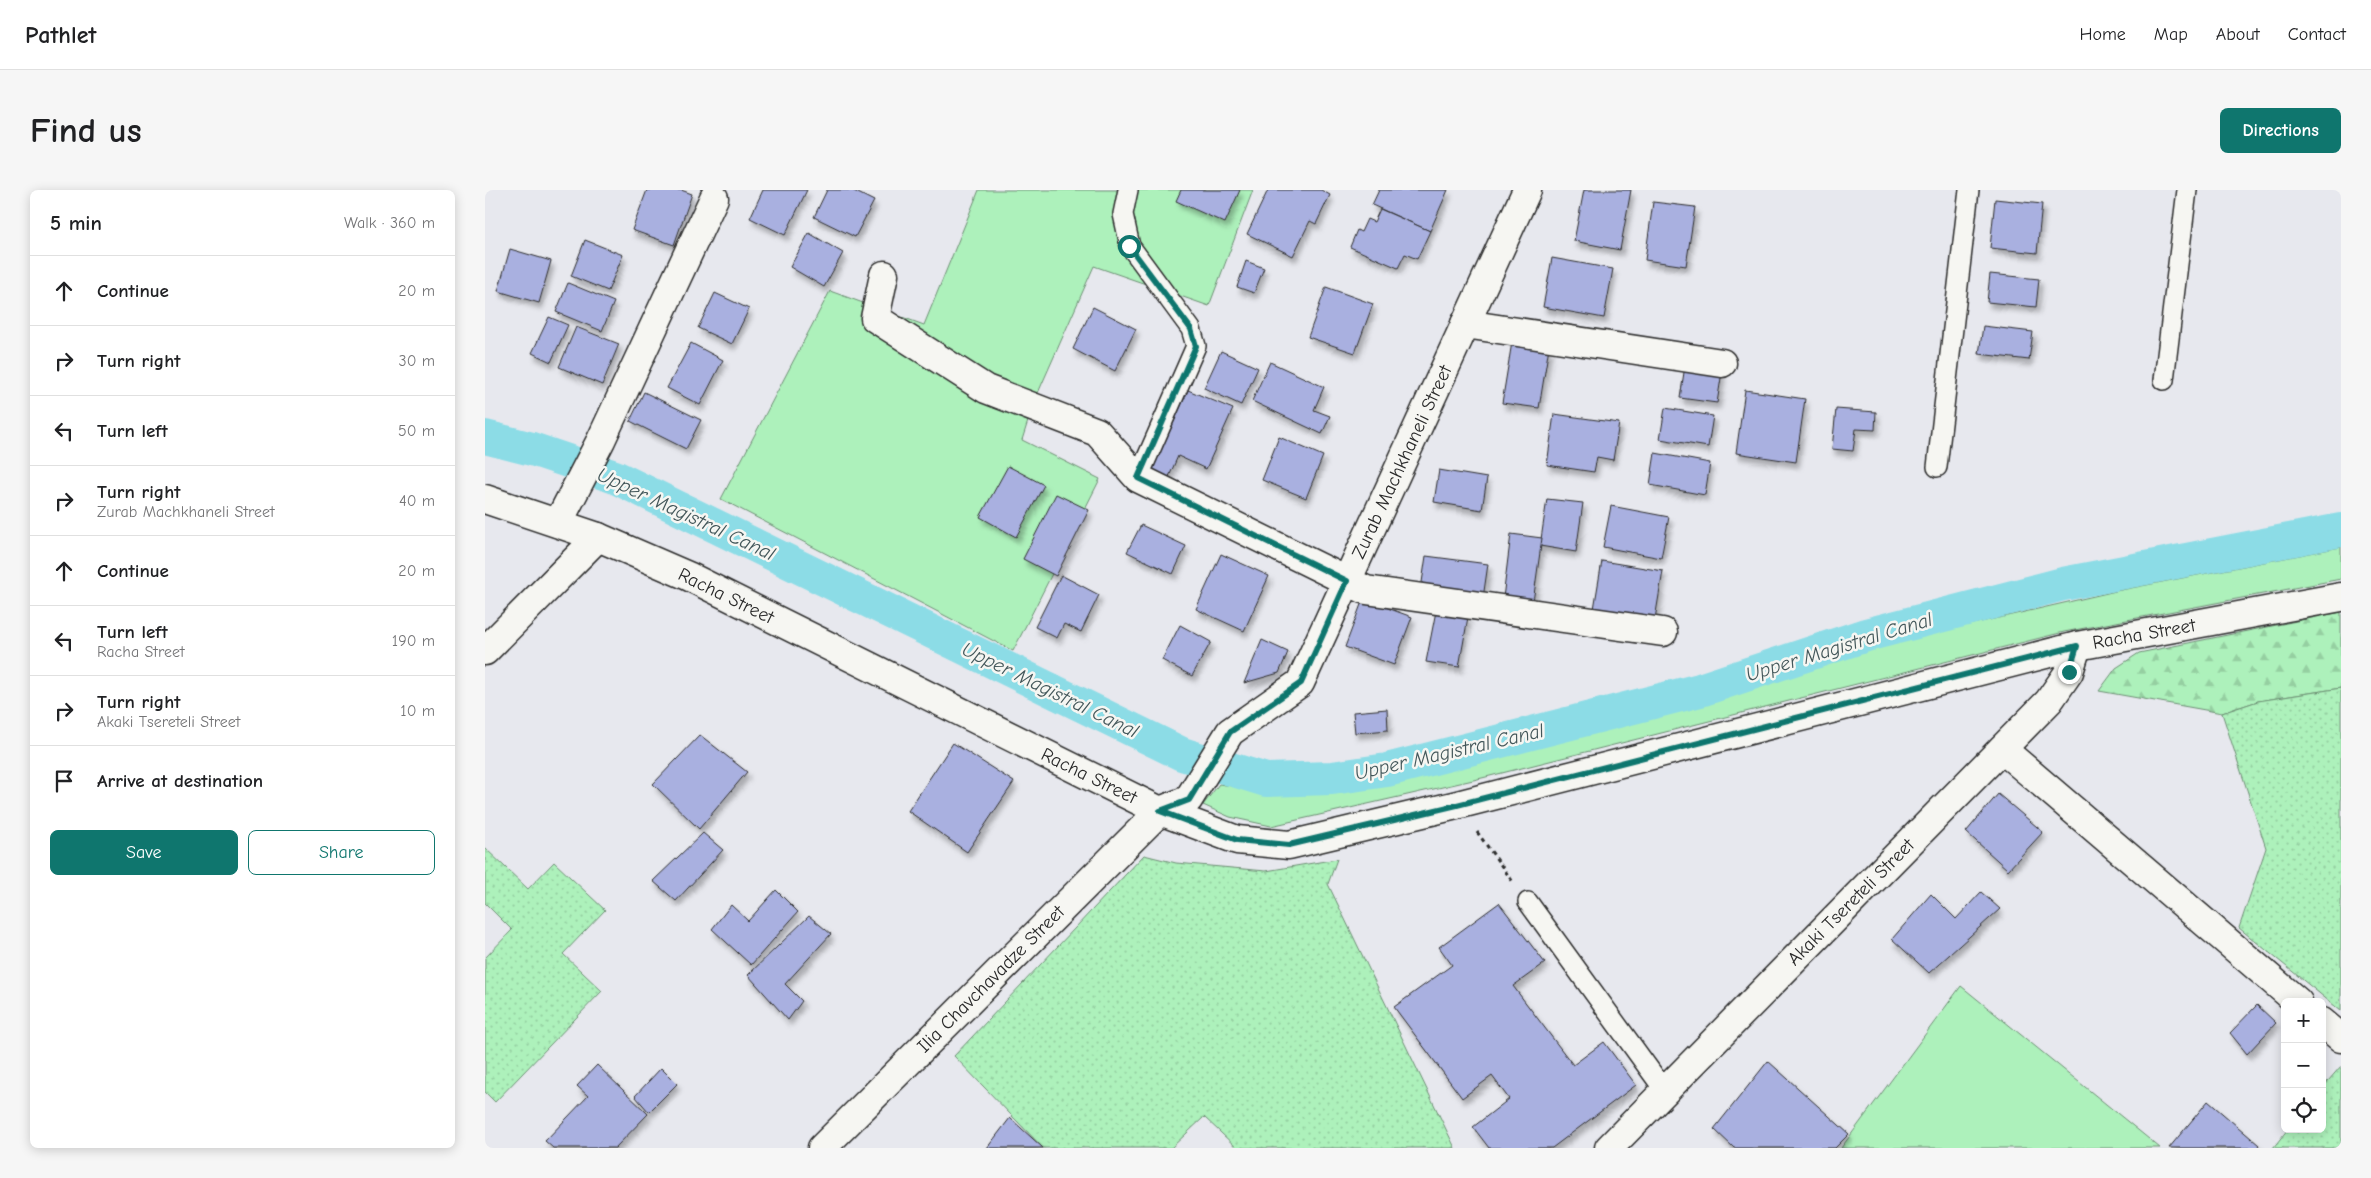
<!DOCTYPE html>
<meta charset="utf-8">
<style>
:root{--surface:#fff;--page:#f6f6f6;--text:#202124;--muted:#757577;--line:#e0e0e0;--accent:#0f766e}
body{margin:0;font-family:"Comic Neue",sans-serif;background:var(--page);color:var(--text)}
.controls{position:absolute;right:15px;bottom:15px;display:grid;overflow:hidden;border-radius:8px;box-shadow:0 2px 12px #0003}
.controls button{width:45px;height:45px;display:grid;place-items:center;padding:0;border:0;border-bottom:1px solid var(--line);background:var(--surface);color:var(--text);font:25px sans-serif}
.stop{position:absolute;width:15px;height:15px;margin:-11px;border:4px solid #0f766e;border-radius:50%;background:#fff}
.stop.end{background:#0f766e;border-color:#fff;box-shadow:0 1px 5px #0008}
.list{margin:0;padding:0;list-style:none}
h2{display:flex;justify-content:space-between;align-items:center;height:65px;margin:0;padding:0 20px;font-size:21px}
h2 small{font-size:16px;font-weight:400;color:var(--muted)}
.list li{display:grid;grid-template-columns:32px 1fr auto;gap:15px;align-items:center;box-sizing:border-box;height:70px;padding:0 20px;border-top:1px solid var(--line)}
.list b{display:block;font-size:19px;white-space:nowrap}
.list p{margin:0;font-size:16px;white-space:nowrap;color:var(--muted)}
.list em{font-size:16px;font-style:normal;color:var(--muted)}
.actions{display:flex;gap:10px;padding:15px 20px}
.actions a{flex:1;padding:11px 0;border:1px solid var(--accent);border-radius:8px;text-align:center;font-size:18px;color:var(--accent)}
.actions .main{background:var(--accent);color:#fff}
.icon{flex:none;width:28px;height:28px;fill:none;stroke:currentColor;stroke-width:2;stroke-linecap:round;stroke-linejoin:round}
.map{position:relative;flex:none;width:1856px;height:958px;overflow:hidden;border-radius:8px}
header{display:flex;align-items:center;gap:30px;box-sizing:border-box;height:70px;padding:0 25px;background:var(--surface);border-bottom:1px solid var(--line)}
header strong{font-size:24px}
nav{display:flex;gap:28px;margin-inline-start:auto;font-size:18px}
.intro{display:flex;align-items:center;justify-content:space-between;box-sizing:border-box;height:120px;padding:0 30px}
h1{margin:0;font-size:35px}
.button{padding:12px 22px;border-radius:8px;background:var(--accent);color:#fff;font-size:18px;font-weight:700}
main{display:flex;gap:30px;padding:0 30px}
aside{flex:1;background:var(--surface);border-radius:8px;box-shadow:0 2px 12px #0003}
.map>svg:first-child{display:block}
.green{fill:#adf1bb;stroke:#6c8e73}
.forest{fill:url(#forest-firs);stroke:#6c8e73}
.garden{fill:url(#garden-dots);stroke:#6c8e73}
.lines{fill:none;stroke-linecap:round;stroke-linejoin:round}
.canal{stroke:#8cdce6;stroke-width:34}
.building{fill:#a9b0e0;stroke:#2b2b2b;filter:url(#shadow)}
.lane-casing{stroke:#2b2b2b;stroke-width:22}
.street-casing{stroke:#2b2b2b;stroke-width:31}
.path{stroke:#2b2b2b;stroke-width:3;stroke-dasharray:4 4;stroke-linecap:butt}
.lane{stroke:#f6f6f2;stroke-width:19}
.street{stroke:#f6f6f2;stroke-width:28}
.route{stroke:#0f766e;stroke-width:6}
.labels{text-anchor:middle;dominant-baseline:central;stroke-width:5;stroke-linejoin:round;paint-order:stroke}
.street-label{font-size:19px;fill:#2b2b2b;stroke:#f6f6f2}
.water-label{font-size:20px;font-style:italic;fill:#43575a;stroke:#f6f6f2}
</style>
<header>
<strong>Pathlet</strong>
<nav><a>Home</a><a>Map</a><a>About</a><a>Contact</a></nav>
</header>
<div class="intro"><h1>Find us</h1><a class="button">Directions</a></div>
<main>
<aside>
<h2>5 min<small>Walk · 360 m</small></h2>
<ul class="list">
<li><svg class="icon" aria-label="ahead" viewBox="0 0 24 24"><path d="M12 20V5M6 11l6-6 6 6"/></svg><div><b>Continue</b></div><em>20 m</em></li>
<li><svg class="icon" aria-label="right" viewBox="0 0 24 24"><path d="M7 20v-9h11M14 6l5 5-5 5"/></svg><div><b>Turn right</b></div><em>30 m</em></li>
<li><svg class="icon" aria-label="left" viewBox="0 0 24 24"><path d="M17 20v-9H6M10 6l-5 5 5 5"/></svg><div><b>Turn left</b></div><em>50 m</em></li>
<li><svg class="icon" aria-label="right" viewBox="0 0 24 24"><path d="M7 20v-9h11M14 6l5 5-5 5"/></svg><div><b>Turn right</b><p>Zurab Machkhaneli Street</p></div><em>40 m</em></li>
<li><svg class="icon" aria-label="ahead" viewBox="0 0 24 24"><path d="M12 20V5M6 11l6-6 6 6"/></svg><div><b>Continue</b></div><em>20 m</em></li>
<li><svg class="icon" aria-label="left" viewBox="0 0 24 24"><path d="M17 20v-9H6M10 6l-5 5 5 5"/></svg><div><b>Turn left</b><p>Racha Street</p></div><em>190 m</em></li>
<li><svg class="icon" aria-label="right" viewBox="0 0 24 24"><path d="M7 20v-9h11M14 6l5 5-5 5"/></svg><div><b>Turn right</b><p>Akaki Tsereteli Street</p></div><em>10 m</em></li>
<li><svg class="icon" aria-label="arrive" viewBox="0 0 24 24"><path d="M6 21V4h12l-3 4 3 4H6"/></svg><div><b>Arrive at destination</b></div></li>
</ul>
<div class="actions"><a class="main">Save</a><a>Share</a></div>
</aside>
<div class="map">
<svg width="1856" height="958" viewBox="0 0 1856 958">
<defs>
<pattern id="forest-firs" width="22" height="20" patternUnits="userSpaceOnUse" patternTransform="scale(1.25)"><rect width="22" height="20" fill="#adf1bb"/><path d="M5 1l3.5 6h-7zM16 11l3.5 6h-7z" fill="#95cfa1"/></pattern>
<pattern id="garden-dots" width="8" height="8" patternUnits="userSpaceOnUse" patternTransform="scale(1.25)"><rect width="8" height="8" fill="#adf1bb"/><path d="M2 2h.1M6 6h.1" fill="none" stroke="#95cfa1" stroke-width="1.8" stroke-linecap="round"/></pattern>
<filter id="shadow"><feDropShadow dx="3" dy="5.5" stdDeviation="2.5" flood-color="#0004"/></filter>
</defs>
<rect width="100%" height="100%" fill="#e7e8ee"/>
<filter id="ink" filterUnits="userSpaceOnUse"><feTurbulence type="fractalNoise" baseFrequency=".02" numOctaves="2"/><feDisplacementMap in="SourceGraphic" scale="10" xChannelSelector="R" yChannelSelector="G"/><feConvolveMatrix kernelMatrix="1 2 1 2 8 2 1 2 1" color-interpolation-filters="sRGB"/></filter>
<g filter="url(#ink)">
<g class="green">
<path d="M494,0H768L724,116L609,76L549,212L537,250L615,289L528,461L236,309L345,101L439,135Z"/>
<path d="M1856,357V389L1579,442L997,588L786,636L745,627L718,615L734,594L798,604L928,585L1396,455L1631,401Z"/>
<path d="M1476,796L1675,958H1356Z"/>
</g>
<path class="forest" d="M1856,422V498L1773,511L1737,523L1614,501L1631,478L1654,463Z"/>
<g class="garden">
<path d="M1856,498V821L1754,738L1781,658L1737,523L1773,511Z"/>
<path d="M0,658L43,699L69,672L120,720L78,764L117,801L10,912L0,902V768L27,740L0,713Z"/>
<path d="M659,665L691,673L781,681L852,669L843,694L970,958H752L719,927L686,958H558L469,866Z"/>
<path d="M1856,876V958H1788L1803,939H1837V898Z"/>
</g>
<g class="lines">
<path class="canal" d="M0,247L47,259L130,287L697,564L781,590L847,588L902,580L1215,500L1381,445L1578,394L1856,340"/>
</g>
<g class="building">
<path d="M162,0H196L207,4L189,55L147,40Z"/>
<path d="M278,0H322L300,45L265,28Z"/>
<path d="M342,0H367L389,11L370,47L329,27Z"/>
<path d="M696,0H755L740,33L691,11Z"/>
<path d="M783,0H836L845,5L831,34L825,31L808,66L762,44Z"/>
<path d="M894,0H963L945,41L887,15Z"/>
<path d="M1099,0H1146L1135,60L1089,51Z"/>
<path d="M1510,9L1557,14L1552,63L1505,58Z"/>
<path d="M1168,12L1210,17L1201,76L1160,70Z"/>
<path d="M895,19L945,41L932,69L920,64L913,78L865,57L872,40L876,42L882,29L889,32Z"/>
<path d="M324,43L358,63L339,97L305,77Z"/>
<path d="M100,50L138,65L123,101L86,86Z"/>
<path d="M25,59L66,71L54,113L13,101Z"/>
<path d="M1067,68L1128,79L1119,128L1058,117Z"/>
<path d="M761,71L779,78L769,103L752,97Z"/>
<path d="M1505,84L1554,89L1551,117L1502,112Z"/>
<path d="M83,93L129,112L117,141L71,122Z"/>
<path d="M841,97L888,114L870,163L823,147Z"/>
<path d="M230,103L264,119L247,154L213,138Z"/>
<path d="M608,117L651,139L630,181L588,159Z"/>
<path d="M64,127L83,135L66,172L47,163Z"/>
<path d="M1498,136L1548,142L1544,170L1494,164Z"/>
<path d="M91,137L134,154L117,195L74,177Z"/>
<path d="M1027,152L1064,157L1054,218L1017,213Z"/>
<path d="M206,153L238,170L215,215L182,198Z"/>
<path d="M736,161L773,178L756,215L719,198Z"/>
<path d="M785,172L839,197L829,220L845,226L837,244L767,211Z"/>
<path d="M1200,176L1237,182L1232,213L1195,208Z"/>
<path d="M703,200L748,219L721,279L693,266L680,296L663,289Z"/>
<path d="M1260,200L1320,209L1311,272L1251,263Z"/>
<path d="M159,202L216,230L201,259L145,231Z"/>
<path d="M1180,218L1228,226L1223,257L1175,249Z"/>
<path d="M1351,219L1391,222L1390,240L1371,239L1368,261L1347,259Z"/>
<path d="M1069,224L1134,233L1128,270L1112,267L1109,282L1062,275Z"/>
<path d="M794,247L838,266L821,308L777,290Z"/>
<path d="M1170,263L1225,273L1220,305L1165,295Z"/>
<path d="M523,276L559,295L531,347L495,327Z"/>
<path d="M954,280L1002,288L997,320L949,312Z"/>
<path d="M571,304L604,320L571,386L538,369Z"/>
<path d="M1062,309L1098,313L1091,362L1055,356Z"/>
<path d="M1126,316L1184,327L1176,368L1118,357Z"/>
<path d="M656,335L701,356L688,384L642,362Z"/>
<path d="M1026,344L1057,348L1048,412L1018,408Z"/>
<path d="M736,364L784,386L759,441L711,419Z"/>
<path d="M941,366L1003,374L998,408L936,399Z"/>
<path d="M1117,371L1178,381L1170,429L1109,419Z"/>
<path d="M576,385L614,405L596,442L579,434L572,448L550,437Z"/>
<path d="M878,409L927,427L909,475L860,457Z"/>
<path d="M951,421L983,427L974,477L941,472Z"/>
<path d="M695,435L726,452L707,486L677,470Z"/>
<path d="M777,450L803,462L794,483L759,493Z"/>
<path d="M902,519L903,540L870,543L868,522Z"/>
<path d="M215,545L262,582L214,639L168,594Z"/>
<path d="M468,553L529,592L482,662L423,621Z"/>
<path d="M1513,604L1558,642L1523,680L1481,642Z"/>
<path d="M218,643L238,660L191,711L168,691Z"/>
<path d="M291,700L313,722L266,775L227,739L246,715L263,731Z"/>
<path d="M1496,702L1515,719L1444,783L1407,749L1446,704L1471,729Z"/>
<path d="M1014,713L1060,773L1028,796L1088,875L1119,852L1151,895L1067,958H1004L988,937L1024,909L1007,886L977,908L909,817L967,775L954,757Z"/>
<path d="M324,726L346,744L300,794L317,811L303,830L263,785Z"/>
<path d="M1772,815L1791,833L1762,864L1745,843Z"/>
<path d="M1283,871L1364,944L1350,958H1249L1229,939Z"/>
<path d="M112,875L163,924L130,958H68L60,951L103,906L92,896Z"/>
<path d="M176,878L192,894L164,922L150,906Z"/>
<path d="M1723,911L1774,955L1772,958H1684Z"/>
<path d="M525,928L558,958H502Z"/>
</g>
<g class="lines">
<g class="lane-casing">
<g id="lane">
<path d="M643,0L638,24L645,56L706,139L711,156L653,288"/>
<path d="M1679,190L1702,0"/>
<path d="M1452,277L1484,0"/>
<path d="M1043,712L1180,901"/>
</g>
</g>
<g class="street-casing">
<g id="street">
<path d="M399,85L390,128L501,199L612,242L653,288L862,391L881,400L1178,442"/>
<path d="M980,134L1237,173"/>
<path d="M0,309L113,347L203,386L675,621L752,650L804,655L972,615L1592,456L1856,407"/>
<path d="M73,333L116,250L229,8"/>
<path d="M0,461L113,347"/>
<path d="M1517,559L1813,812"/>
<path d="M1837,832L1856,848"/>
<path d="M337,958L675,621L703,610L745,542L815,493L1042,0"/>
<path d="M1124,958L1564,511L1584,482L1592,456"/>
</g>
</g>
<path class="path" d="M992,642L1028,692"/>
<use href="#lane" class="lane"/>
<use href="#street" class="street"/>
</g>
</g>
<g class="lines" filter="url(#ink)">
<path class="route" d="M644,56L706,139L711,156L653,288L862,391L816,493L745,542L704,610L675,621L752,650L804,655L972,615L1592,456L1584,482"/>
</g>
<g class="labels">
<g class="street-label">
<text transform="translate(917 272) rotate(-65)">Zurab Machkhaneli Street</text>
<text transform="translate(241 406) rotate(26)">Racha Street</text>
<text transform="translate(1659 444) rotate(-10)">Racha Street</text>
<text transform="translate(604 586) rotate(26)">Racha Street</text>
<text transform="translate(1366 712) rotate(-45)">Akaki Tsereteli Street</text>
<text transform="translate(506 789) rotate(-45)">Ilia Chavchavadze Street</text>
</g>
<g class="water-label">
<text transform="translate(201 324) rotate(25)">Upper Magistral Canal</text>
<text transform="translate(1354 457) rotate(-17)">Upper Magistral Canal</text>
<text transform="translate(565 500) rotate(26)">Upper Magistral Canal</text>
<text transform="translate(964 562) rotate(-13)">Upper Magistral Canal</text>
</g>
</g>
</svg>
<div class="controls">
<button>+</button>
<button>−</button>
<button><svg class="icon" aria-label="locate" viewBox="0 0 24 24"><circle cx="12" cy="12" r="6"/><path d="M12 2v4M12 18v4M2 12h4M18 12h4"/></svg></button>
</div>
<div class="stop" style="left:644px;top:56px"></div>
<div class="stop end" style="left:1584px;top:482px"></div>
</div>
</main>
